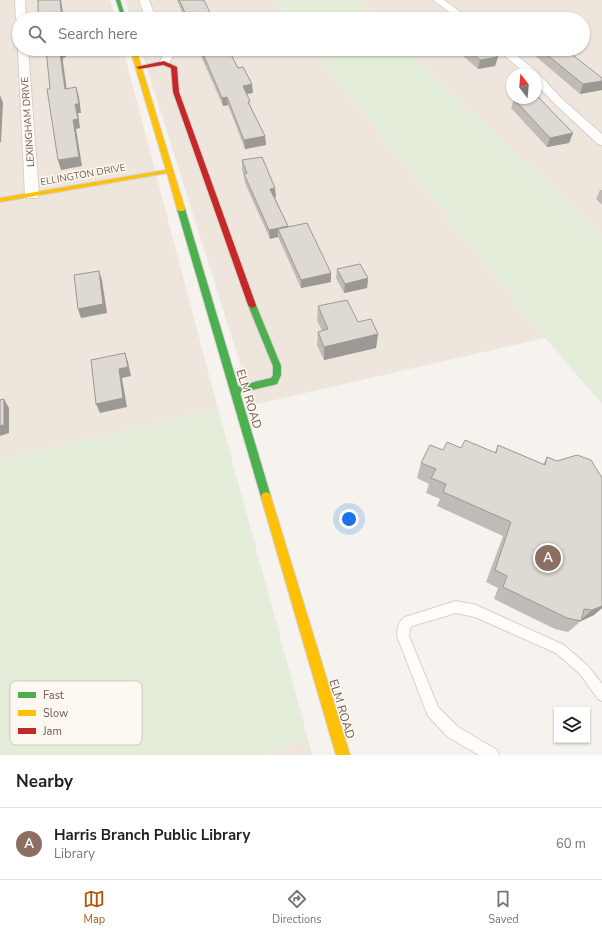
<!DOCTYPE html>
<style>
:root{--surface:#fff;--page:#f2f2f2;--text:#222;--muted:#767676;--line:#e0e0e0;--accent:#b45309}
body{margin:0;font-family:"Nunito Sans",sans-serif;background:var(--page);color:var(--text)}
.controls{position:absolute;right:12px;bottom:12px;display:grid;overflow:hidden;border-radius:0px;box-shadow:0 1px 3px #0004}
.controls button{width:36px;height:36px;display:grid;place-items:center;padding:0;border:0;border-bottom:1px solid var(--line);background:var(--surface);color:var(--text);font:20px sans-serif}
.compass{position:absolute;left:506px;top:68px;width:36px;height:36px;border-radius:50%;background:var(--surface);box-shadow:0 1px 3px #0004;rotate:344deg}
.you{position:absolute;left:349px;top:519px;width:14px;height:14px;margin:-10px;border:3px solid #fff;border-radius:50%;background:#1a73e8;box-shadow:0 0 0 6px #1a73e833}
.badge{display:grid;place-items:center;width:26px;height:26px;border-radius:50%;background:var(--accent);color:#fff;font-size:13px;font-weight:700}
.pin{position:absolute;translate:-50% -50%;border:2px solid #fff;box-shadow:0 1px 4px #0006}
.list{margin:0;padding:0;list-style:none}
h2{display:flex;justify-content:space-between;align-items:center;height:52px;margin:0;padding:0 16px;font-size:17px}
h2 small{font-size:13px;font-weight:400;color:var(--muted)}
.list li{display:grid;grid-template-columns:26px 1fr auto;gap:12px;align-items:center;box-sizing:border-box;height:72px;padding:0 16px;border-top:1px solid var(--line)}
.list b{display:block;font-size:15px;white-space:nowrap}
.list p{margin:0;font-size:13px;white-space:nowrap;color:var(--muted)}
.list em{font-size:13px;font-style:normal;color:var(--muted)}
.icon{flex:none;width:22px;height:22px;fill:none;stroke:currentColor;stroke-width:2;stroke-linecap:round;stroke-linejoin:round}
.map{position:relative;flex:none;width:602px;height:755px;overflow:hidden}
.search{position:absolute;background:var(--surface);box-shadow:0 1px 3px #0004;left:12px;right:12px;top:12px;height:44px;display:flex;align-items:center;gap:10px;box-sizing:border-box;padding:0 14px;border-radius:22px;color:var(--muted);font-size:15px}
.sheet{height:124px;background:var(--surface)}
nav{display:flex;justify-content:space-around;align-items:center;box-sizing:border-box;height:56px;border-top:1px solid var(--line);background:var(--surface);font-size:11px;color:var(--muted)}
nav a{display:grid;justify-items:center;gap:2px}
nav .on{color:var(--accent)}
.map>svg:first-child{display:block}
.residential{fill:#eee6dc;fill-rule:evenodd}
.green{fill:#e4ecda}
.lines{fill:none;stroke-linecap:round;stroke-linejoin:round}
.lane-casing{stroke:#d6d0cc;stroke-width:2}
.street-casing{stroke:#d6d0cc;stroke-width:2}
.fast-casing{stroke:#d6d0cc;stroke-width:2}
.slow-casing{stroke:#d6d0cc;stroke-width:2}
.jam-casing{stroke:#d6d0cc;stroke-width:2}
.lane{fill:#fefdfc;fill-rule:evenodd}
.street{fill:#fefdfc;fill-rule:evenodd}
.fast{fill:#4caf50;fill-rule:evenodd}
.slow{fill:#ffc107;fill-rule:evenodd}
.jam{fill:#c62828;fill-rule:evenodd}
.wall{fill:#c0bbb6}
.shaded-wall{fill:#9c9894}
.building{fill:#dfd9d4;stroke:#9c9894}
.labels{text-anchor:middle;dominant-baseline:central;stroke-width:3;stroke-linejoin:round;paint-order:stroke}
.far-street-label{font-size:10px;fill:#725c50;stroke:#fdf8f0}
.street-label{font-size:12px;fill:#725c50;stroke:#fdf8f0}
.key{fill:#fdf8f0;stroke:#d3c9c0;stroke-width:1}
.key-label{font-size:11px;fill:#725c50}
</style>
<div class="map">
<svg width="602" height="755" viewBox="0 0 602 755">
<rect width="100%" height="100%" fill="#f6f3ee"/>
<g class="residential">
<path d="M0,0H110L115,19H19V49H123L218,409L0,460Z"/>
<path d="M125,0H273L288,19H131Z"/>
<path d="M357,0H602V238L407,49H583V19H376ZM512,74H536V98H512Z"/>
<path d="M141,49H312L545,338L253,405Z"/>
<path d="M308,739L312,755H262Z"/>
</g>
<g class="green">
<path d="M273,0H357L376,19H288Z"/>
<path d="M312,49H407L602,238V404L545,338Z"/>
<path d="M218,409L308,739L262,755H0V460Z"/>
</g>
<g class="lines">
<g class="lane-casing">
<path id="lane" d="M456,601L476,605L564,645L588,666L602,684V701L598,699L580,674L556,653L475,617L456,613L412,626L410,628L409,636L438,707L458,727L497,750L499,755H479L448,737L428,716L397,636C398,627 398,622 405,617Z"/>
</g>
<g class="street-casing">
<g id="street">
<path d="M15,0H25L26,19H19V21L16,19Z"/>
<path d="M139,0H149L156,19H146Z"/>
<path d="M433,0H444L470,19H459Z"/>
<path d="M19,47V49H28L39,195L37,198H27L25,195L18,49Z"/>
<path d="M158,49H168L173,56L168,65L164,66L159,63L163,56Z"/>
<path d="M497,49H509L537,72L562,99L602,134V145L598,144L554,103L536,84V74H526Z"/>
</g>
</g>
<g class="fast-casing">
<g id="fast">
<path d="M116,0H120L126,19H122Z"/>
<path d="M178,207H184L185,209L238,386L271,378L273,375V366L248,305L249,303L252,302L256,305L281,366V375L277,384L240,393L271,497L270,500L266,502L262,500L261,497L177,209Z"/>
</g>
</g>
<g class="slow-casing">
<g id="slow">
<path d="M130,49H136L185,209L184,211H178L177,209L167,173L0,202V198L166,170Z"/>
<path d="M266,492L270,494L271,497L350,755H336L261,497L262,494Z"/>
</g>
</g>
<g class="jam-casing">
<path id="jam" d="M164,61L177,67L179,92L256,305L255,307L252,308L248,305L173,92L171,68L163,65L139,69L136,67Z"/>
</g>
<use href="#lane" class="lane"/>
<use href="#street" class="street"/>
<use href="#fast" class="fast"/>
<use href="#slow" class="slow"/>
<use href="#jam" class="jam"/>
</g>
<g class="wall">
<path d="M177,0H204L213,19H185Z"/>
<path d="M198,49H228L238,68L253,93L247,94L250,105L265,136L266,145L245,149L228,105L223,106Z"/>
<path d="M455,49H489L498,57L495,66L478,69Z"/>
<path d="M527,49H565L602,90L580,94Z"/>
<path d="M515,98H536L573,133L569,143L547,147L511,108L514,99Z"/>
<path d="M242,160L276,197H275L288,227L331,282L301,288L278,237L270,239L245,183L244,175L242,170Z"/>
<path d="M600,190H602V205L596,199Z"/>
<path d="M337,269L368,278L367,288L344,293L336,278Z"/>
<path d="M318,306L358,322L378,334L376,348L324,360L317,345L318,332L322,331L317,320Z"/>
<path d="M498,445L543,464L547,457L602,478V608L594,615L581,621L568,632L555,629L494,599L498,588L486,582L503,536L437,506L440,499L426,493L429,484L417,478L421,463L443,450L461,448L495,452Z"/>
</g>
<g class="shaded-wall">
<path d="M60,0H61L64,19H62Z"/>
<path d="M61,49H64L66,57L63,58V62L68,98L65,89L60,53Z"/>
<path d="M498,57L495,66L478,69L480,60Z"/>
<path d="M0,65V95L3,103L1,142H0Z"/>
<path d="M602,81V90L580,94L583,84Z"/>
<path d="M252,84L253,93L244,94L243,86Z"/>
<path d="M76,87L79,97L81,113H78L80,128L76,129L82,166L61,170L58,160L73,120L75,104Z"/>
<path d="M227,97L228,105L223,106L222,98Z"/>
<path d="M573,133L569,143L547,147L550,138Z"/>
<path d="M265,136L266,145L245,149L244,140Z"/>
<path d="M275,188L276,197L271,198L270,189Z"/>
<path d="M288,226V235L278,229V237L270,239L269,230Z"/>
<path d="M99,271L102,280L107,313L81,318L78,309Z"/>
<path d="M331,273V282L301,288V280Z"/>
<path d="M368,278L367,288L344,293L345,284Z"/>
<path d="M378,334L376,348L324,360V347Z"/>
<path d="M125,353L128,362L131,376L122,378L127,407L100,413L96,404L119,369Z"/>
<path d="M4,399L9,408V433L0,436V426Z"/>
<path d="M602,606V608L594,615L579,622L592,610Z"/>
</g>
<g class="building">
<path d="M38,0H60L62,19H38Z"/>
<path d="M179,0H204L213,19H188Z"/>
<path d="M46,49H61L60,53L65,89L76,87L79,104H75L78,119L73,120L79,157L58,160L47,89H50Z"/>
<path d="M201,49H228L238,68L243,67L252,84L243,86L250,101L248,102L265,136L244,140L227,97L222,98Z"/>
<path d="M467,49H489L498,57L480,60Z"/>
<path d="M540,49H565L602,78V81L583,84Z"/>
<path d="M536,95L573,133L550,138L514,99L519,98H536Z"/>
<path d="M262,157L275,188L270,189L288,226L269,230L244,174L247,173L242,160Z"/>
<path d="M307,223L331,273L301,280L278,229Z"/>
<path d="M360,264L368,278L345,284L337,269Z"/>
<path d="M99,271L103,304L78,309L74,275Z"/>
<path d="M347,300L358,322L371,319L378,334L324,347L318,332L328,329L318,306Z"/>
<path d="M125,353L128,367L119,369L123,398L96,404L91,360Z"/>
<path d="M4,399V425L0,426V400Z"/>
<path d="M465,440L496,453L498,445L545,465L547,457L557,461L577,455L591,460L602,478V606L592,610L584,609L581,621L567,618L503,587L507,576L495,570L511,522L443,492L446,484L431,478L436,469L421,463L430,445L443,450L447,442L461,448Z"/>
</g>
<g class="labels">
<g class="far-street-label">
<text transform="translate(28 122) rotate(-94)">LEXINGHAM DRIVE</text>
<text transform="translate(83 175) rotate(-10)">ELLINGTON DRIVE</text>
</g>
<g class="street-label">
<text transform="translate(249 399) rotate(73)">ELM ROAD</text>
<text transform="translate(342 709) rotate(73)">ELM ROAD</text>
</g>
</g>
<rect x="10" y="681" width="132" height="64" rx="6" class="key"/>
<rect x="18" y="692" width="18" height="6" fill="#4caf50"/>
<rect x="18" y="710" width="18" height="6" fill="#ffc107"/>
<rect x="18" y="728" width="18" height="6" fill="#c62828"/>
<g class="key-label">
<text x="43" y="699">Fast</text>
<text x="43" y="717">Slow</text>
<text x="43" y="735">Jam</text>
</g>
</svg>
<div class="controls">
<button><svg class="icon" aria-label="layers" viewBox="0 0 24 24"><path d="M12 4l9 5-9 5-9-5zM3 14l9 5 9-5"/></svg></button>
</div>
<svg class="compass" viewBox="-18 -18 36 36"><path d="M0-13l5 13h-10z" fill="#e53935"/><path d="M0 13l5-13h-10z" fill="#767676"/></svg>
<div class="you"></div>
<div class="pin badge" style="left:548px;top:558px;background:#8d6e63">A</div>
<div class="search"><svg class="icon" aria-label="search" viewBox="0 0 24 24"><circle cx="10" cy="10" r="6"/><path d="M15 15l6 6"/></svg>Search here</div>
</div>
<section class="sheet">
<h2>Nearby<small></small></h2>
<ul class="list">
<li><span class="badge" style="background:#8d6e63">A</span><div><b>Harris Branch Public Library</b><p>Library</p></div><em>60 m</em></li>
</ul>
</section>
<nav>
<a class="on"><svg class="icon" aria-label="map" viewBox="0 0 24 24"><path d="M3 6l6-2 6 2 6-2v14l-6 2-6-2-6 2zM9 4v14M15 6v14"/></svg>Map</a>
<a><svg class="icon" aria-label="directions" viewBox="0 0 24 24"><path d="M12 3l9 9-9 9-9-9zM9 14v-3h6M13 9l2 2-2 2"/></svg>Directions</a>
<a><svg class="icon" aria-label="saved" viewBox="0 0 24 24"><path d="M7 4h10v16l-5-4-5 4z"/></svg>Saved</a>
</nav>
